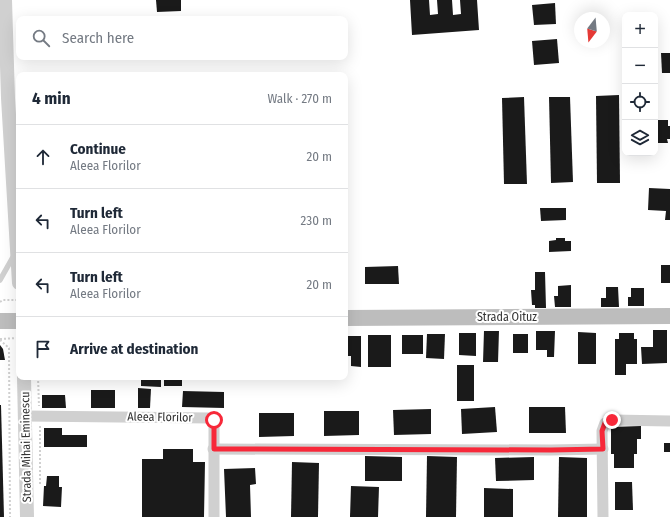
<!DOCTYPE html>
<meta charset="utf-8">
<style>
:root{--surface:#fff;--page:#f2f2f3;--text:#1f2937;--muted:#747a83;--line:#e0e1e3}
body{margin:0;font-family:"Fira Sans Condensed",sans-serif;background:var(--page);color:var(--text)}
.controls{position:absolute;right:12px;top:12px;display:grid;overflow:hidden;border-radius:8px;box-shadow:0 4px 16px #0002}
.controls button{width:36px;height:36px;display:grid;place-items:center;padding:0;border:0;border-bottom:1px solid var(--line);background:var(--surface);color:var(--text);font:20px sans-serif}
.compass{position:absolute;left:574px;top:12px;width:36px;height:36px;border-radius:50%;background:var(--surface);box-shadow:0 4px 16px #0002;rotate:196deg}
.stop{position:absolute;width:12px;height:12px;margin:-9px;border:3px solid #f72839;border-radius:50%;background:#fff}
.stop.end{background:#f72839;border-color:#fff;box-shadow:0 1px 4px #0008}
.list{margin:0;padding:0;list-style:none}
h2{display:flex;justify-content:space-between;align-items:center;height:52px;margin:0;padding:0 16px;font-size:17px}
h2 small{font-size:13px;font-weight:400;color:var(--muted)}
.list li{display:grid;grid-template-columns:26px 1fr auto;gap:12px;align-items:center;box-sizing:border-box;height:64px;padding:0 16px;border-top:1px solid var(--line)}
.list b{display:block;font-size:15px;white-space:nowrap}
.list p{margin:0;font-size:13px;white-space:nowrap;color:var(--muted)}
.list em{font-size:13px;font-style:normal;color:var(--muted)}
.icon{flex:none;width:22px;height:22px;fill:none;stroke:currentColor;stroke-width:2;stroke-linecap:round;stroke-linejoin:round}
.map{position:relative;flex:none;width:670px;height:517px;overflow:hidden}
.search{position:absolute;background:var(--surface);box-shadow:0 4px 16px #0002;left:16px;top:16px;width:332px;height:44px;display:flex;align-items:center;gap:10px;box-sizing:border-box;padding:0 14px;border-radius:8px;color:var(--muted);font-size:15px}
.panel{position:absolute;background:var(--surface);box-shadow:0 4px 16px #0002;left:16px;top:72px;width:332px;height:308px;border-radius:8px}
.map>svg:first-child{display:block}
.building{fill:#1a1a1a}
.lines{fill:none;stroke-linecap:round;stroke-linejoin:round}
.path{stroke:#d0d0d0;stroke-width:2;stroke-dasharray:2 2;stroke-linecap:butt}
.service{stroke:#d0d0d0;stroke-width:5.5}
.minor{stroke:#d0d0d0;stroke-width:11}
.tertiary{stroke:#d0d0d0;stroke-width:14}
.secondary{stroke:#bdbdbd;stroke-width:16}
.route{stroke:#f72839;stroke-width:5}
.labels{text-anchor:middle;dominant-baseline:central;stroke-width:4;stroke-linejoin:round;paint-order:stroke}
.street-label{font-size:12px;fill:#333;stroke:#fff}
</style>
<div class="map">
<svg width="670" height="517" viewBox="0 0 670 517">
<rect width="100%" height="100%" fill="#fff"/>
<g class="building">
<path d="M156,0H181V11L157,12Z"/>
<path d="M410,0H429L430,15L438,14L437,0H452L453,15L461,14L460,0H477L479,30L412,35Z"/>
<path d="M555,3L556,24L534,25L532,5Z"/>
<path d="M557,39L559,63L534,65L532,41Z"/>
<path d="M661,53H670V73H662Z"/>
<path d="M619,95L620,183H597L596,96Z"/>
<path d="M524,97L527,184H504L502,98Z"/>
<path d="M549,97H570L573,182L551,183Z"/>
<path d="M655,120H668V126H670V139H667L668,143H655Z"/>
<path d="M649,188L670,189V220H665L666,211L648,210Z"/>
<path d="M540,208H566V220L541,221Z"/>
<path d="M556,238H565V241H571V251L549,252V241L556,240Z"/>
<rect x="661" y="265" width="9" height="18"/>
<path d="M398,266L399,284H365V267Z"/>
<path d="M535,272H545L546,308H535V305H532L531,290H535Z"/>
<path d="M571,285V307H555L554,296H558V286Z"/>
<path d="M606,287H618L619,307H601V298H606Z"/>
<path d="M631,288H644V306H628V297H631Z"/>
<path d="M653,330H667V363L642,364L641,347H653Z"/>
<path d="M484,331H499L498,362H483Z"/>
<path d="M536,331H555L554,357H547V350H536Z"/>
<path d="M578,332L596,333V364H578Z"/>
<path d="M459,333H476V356L459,355Z"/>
<path d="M619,333H634V339H637V364H626V375H615V339H619Z"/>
<path d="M427,334H445L444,359L426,358Z"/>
<rect x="513" y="334" width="15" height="19"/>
<rect x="368" y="335" width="23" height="32"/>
<rect x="402" y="335" width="21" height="19"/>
<path d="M345,336H361V367L351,366V356H345Z"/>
<path d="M0,345L3,349L5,360H0Z"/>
<rect x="457" y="365" width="17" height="36"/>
<rect x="41" y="377" width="22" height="3"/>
<path d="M141,377H161V387L141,386Z"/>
<rect x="164" y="377" width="18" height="9"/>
<path d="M138,388L151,389L150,408H138Z"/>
<rect x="91" y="390" width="24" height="18"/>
<path d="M183,391L224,392V408L182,407Z"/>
<path d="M42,395H65L66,408H42Z"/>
<path d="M0,405H1L4,517H0Z"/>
<path d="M495,407L497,432L462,434L461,409Z"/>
<path d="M529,407H565L566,433H529Z"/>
<path d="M431,409V434L394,435L393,410Z"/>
<path d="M324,411H359V435L324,436Z"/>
<path d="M259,413H294V436L259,437Z"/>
<path d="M641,426V439H637V454H634V468H614V454H611V427Z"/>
<path d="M44,428H62V435H87V447H44Z"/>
<rect x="664" y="443" width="6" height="9"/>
<path d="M163,449H193V462H205L204,517H142V459H163Z"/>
<path d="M365,456L402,457V481H365Z"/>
<path d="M427,456L457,457L456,517H426Z"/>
<path d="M534,457V480L496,481L495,458Z"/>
<path d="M559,457L587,458V517H558Z"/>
<path d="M292,462L319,463L318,517H291Z"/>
<path d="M255,468L256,484L250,485L251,517H226L224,469Z"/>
<path d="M47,476H59V487H62L61,507L43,506L44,486H46Z"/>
<path d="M615,482H632L633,510H615Z"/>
<path d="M351,486L379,487L378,517H350Z"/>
<path d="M484,488L513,489V517H484Z"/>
</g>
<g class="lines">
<g class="path">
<path d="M0,302L3,300H19"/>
<path d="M0,339L19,338"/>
<path d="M0,340L9,348L10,517"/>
<path d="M38,377L39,406"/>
<path d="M40,426V484"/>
</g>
<path class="service" d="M0,280L13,257"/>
<g class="minor">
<path d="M26,416L210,418L214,420V517"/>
<path d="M213,449L551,450L603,449"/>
<path d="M603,517L602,431L605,423L612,420L670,421"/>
</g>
<g class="tertiary">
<path d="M5,0L8,98L19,283"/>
<path d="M24,377L27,517"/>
</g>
<g class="secondary">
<path d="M345,318L670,316"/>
<path d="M0,321H19"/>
</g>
</g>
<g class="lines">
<path class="route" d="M214,420V449L551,450L603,449L602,431L605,423L612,420"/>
</g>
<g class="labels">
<g class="street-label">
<text x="507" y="317">Strada Oituz</text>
<text transform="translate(160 417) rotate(1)">Aleea Florilor</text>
<text transform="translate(26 447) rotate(-91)">Strada Mihai Eminescu</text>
</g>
</g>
</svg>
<div class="controls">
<button>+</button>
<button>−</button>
<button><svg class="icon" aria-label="locate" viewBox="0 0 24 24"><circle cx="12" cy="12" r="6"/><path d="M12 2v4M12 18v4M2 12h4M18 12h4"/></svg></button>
<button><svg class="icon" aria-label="layers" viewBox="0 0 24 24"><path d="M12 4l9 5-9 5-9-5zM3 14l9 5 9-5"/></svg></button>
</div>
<svg class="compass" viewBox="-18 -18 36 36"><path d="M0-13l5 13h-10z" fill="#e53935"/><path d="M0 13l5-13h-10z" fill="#747a83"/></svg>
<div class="stop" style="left:214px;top:420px"></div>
<div class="stop end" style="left:612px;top:420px"></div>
<div class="search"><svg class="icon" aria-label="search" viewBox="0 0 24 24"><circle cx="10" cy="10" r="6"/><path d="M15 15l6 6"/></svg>Search here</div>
<section class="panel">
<h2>4 min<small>Walk · 270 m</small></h2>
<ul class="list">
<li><svg class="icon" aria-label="ahead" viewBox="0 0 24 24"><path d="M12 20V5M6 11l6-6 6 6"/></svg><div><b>Continue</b><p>Aleea Florilor</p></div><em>20 m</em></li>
<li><svg class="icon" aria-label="left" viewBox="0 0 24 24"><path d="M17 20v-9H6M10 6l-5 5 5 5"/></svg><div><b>Turn left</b><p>Aleea Florilor</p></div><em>230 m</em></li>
<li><svg class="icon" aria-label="left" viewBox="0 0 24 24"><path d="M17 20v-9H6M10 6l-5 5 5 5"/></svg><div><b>Turn left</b><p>Aleea Florilor</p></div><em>20 m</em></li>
<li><svg class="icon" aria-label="arrive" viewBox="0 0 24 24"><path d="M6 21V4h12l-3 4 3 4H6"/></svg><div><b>Arrive at destination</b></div></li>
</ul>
</section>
</div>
